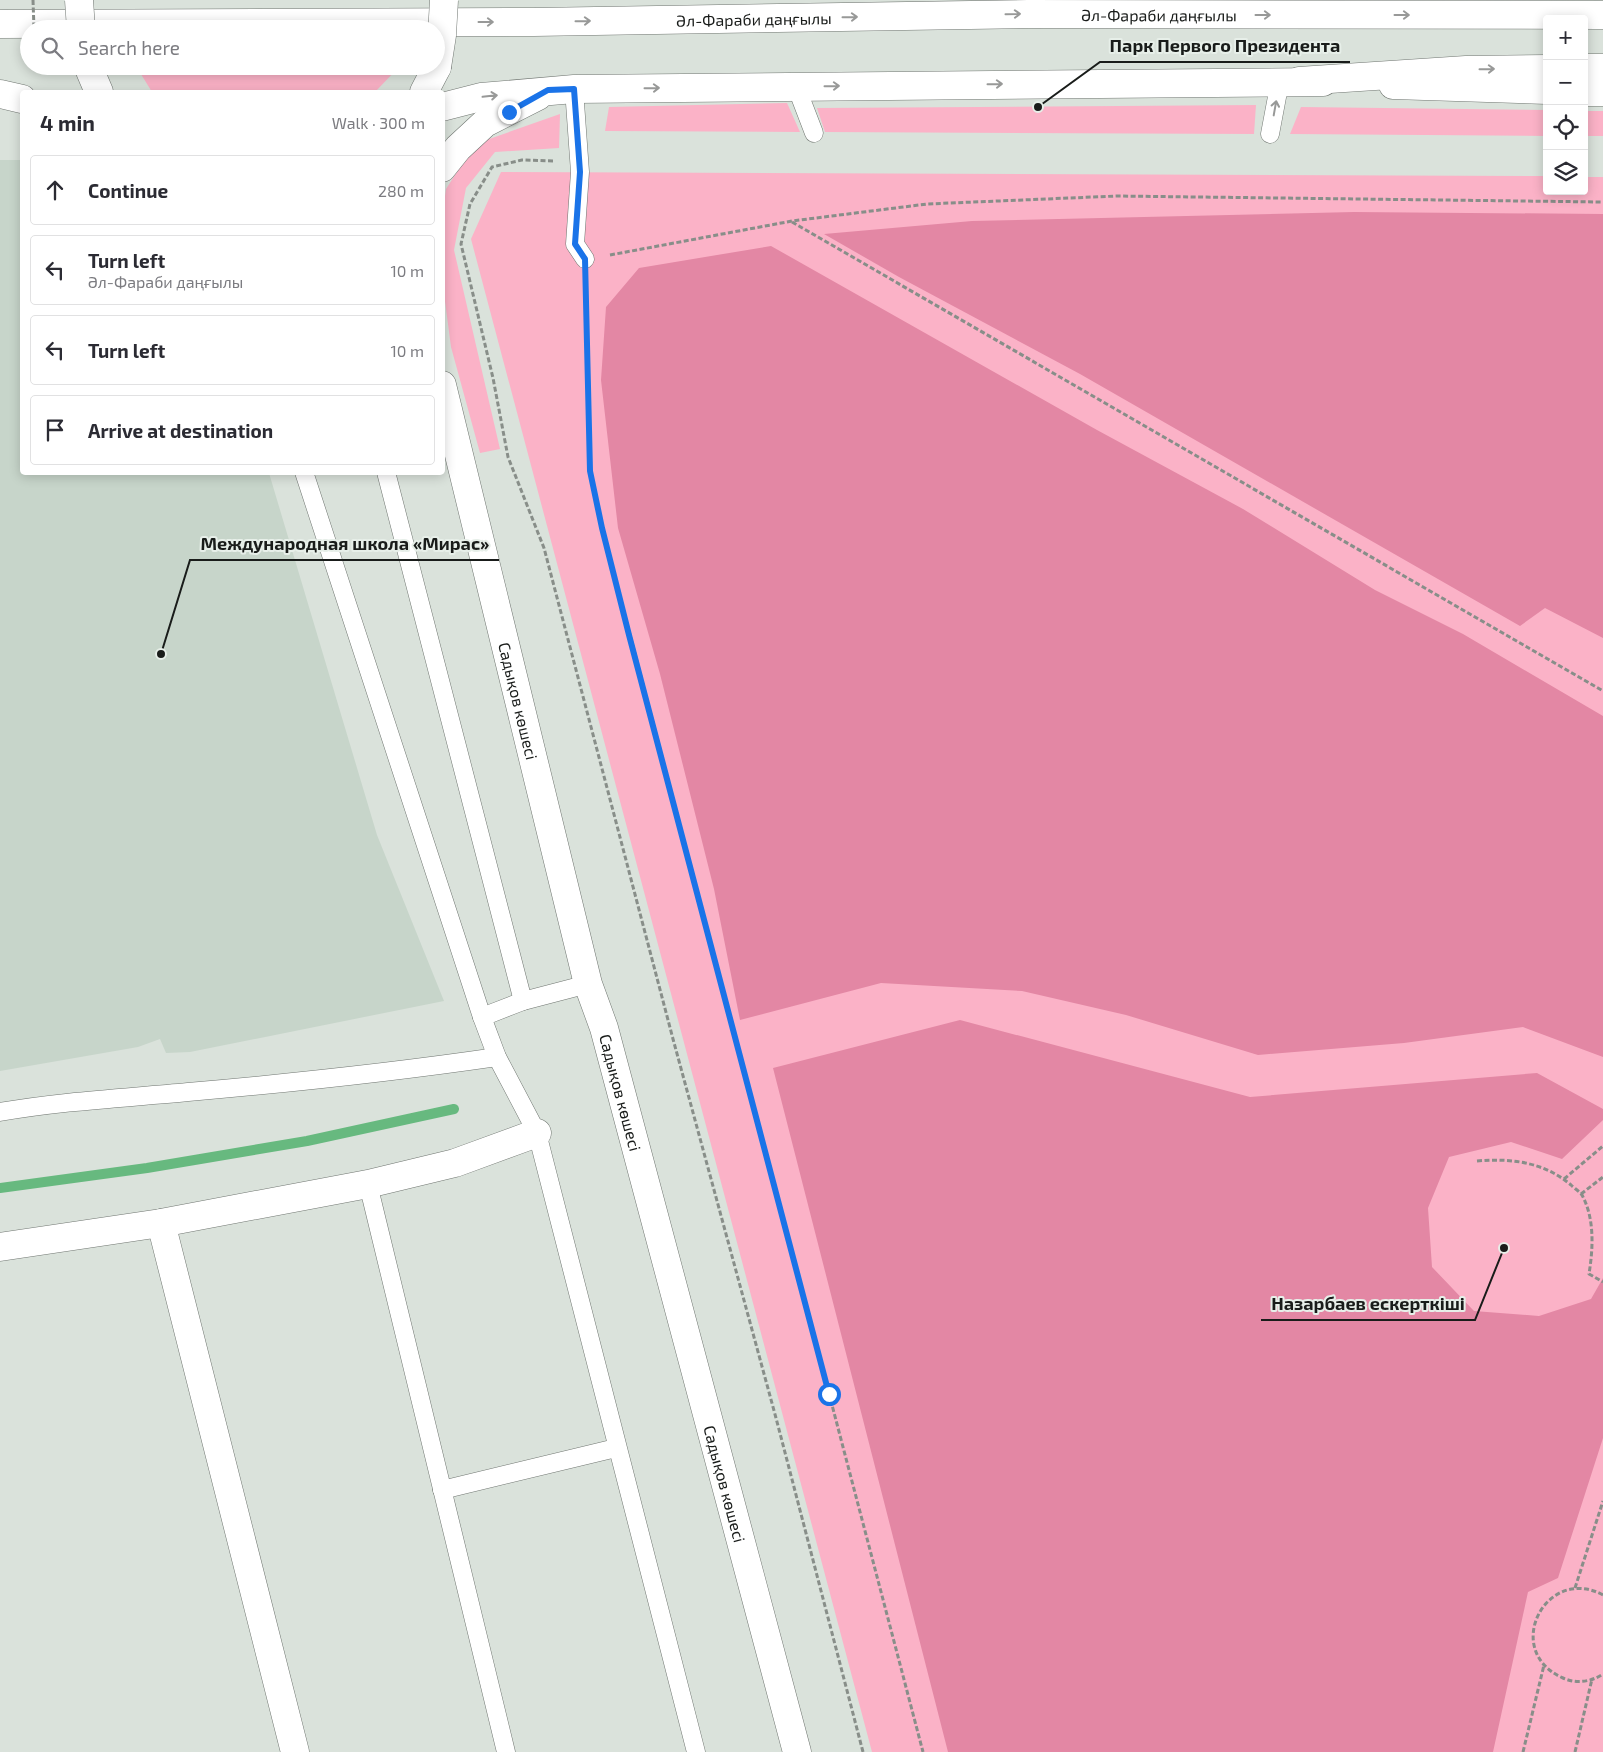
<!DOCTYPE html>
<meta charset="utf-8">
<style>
:root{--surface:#fff;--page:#f7f7f7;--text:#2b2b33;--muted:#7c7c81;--line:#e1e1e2}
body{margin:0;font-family:"Exo 2",sans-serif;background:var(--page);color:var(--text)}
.controls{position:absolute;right:15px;top:15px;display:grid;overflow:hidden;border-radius:5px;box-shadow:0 2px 12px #0003}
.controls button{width:45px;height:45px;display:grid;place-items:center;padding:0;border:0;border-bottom:1px solid var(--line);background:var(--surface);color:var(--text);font:25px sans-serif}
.stop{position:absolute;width:15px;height:15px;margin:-11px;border:4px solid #1a73e8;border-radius:50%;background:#fff}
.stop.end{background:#1a73e8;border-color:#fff;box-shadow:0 1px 5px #0008}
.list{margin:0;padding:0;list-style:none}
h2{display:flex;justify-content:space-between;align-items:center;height:65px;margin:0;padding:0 20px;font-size:21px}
h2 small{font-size:16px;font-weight:400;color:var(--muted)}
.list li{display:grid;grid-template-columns:32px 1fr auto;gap:15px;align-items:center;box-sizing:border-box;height:70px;margin:0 10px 10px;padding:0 10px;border:1px solid var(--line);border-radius:5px}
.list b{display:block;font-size:19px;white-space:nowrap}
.list p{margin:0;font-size:16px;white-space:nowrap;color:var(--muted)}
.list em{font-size:16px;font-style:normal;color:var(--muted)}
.icon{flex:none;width:28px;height:28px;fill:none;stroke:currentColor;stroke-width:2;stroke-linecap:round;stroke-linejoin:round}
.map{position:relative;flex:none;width:1603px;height:1752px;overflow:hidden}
.search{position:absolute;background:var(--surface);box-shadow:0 2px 12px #0003;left:20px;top:20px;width:425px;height:55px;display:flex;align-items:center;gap:12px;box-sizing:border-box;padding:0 18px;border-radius:28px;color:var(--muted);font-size:19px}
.panel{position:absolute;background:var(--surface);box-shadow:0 2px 12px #0003;left:20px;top:90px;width:425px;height:385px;border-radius:5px}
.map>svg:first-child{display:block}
.built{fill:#c7d5ca}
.green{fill:#fbb2c7}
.forest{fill:#e387a4}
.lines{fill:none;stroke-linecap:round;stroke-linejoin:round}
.stream{stroke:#67b97f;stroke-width:10}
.lane-casing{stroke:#707671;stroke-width:19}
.street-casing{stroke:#707671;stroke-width:29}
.secondary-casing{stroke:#707671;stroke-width:29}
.primary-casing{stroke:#707671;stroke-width:29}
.path{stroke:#888e89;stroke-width:3;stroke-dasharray:5 2.5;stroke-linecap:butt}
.lane{stroke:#fff;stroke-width:18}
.street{stroke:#fff;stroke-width:28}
.secondary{stroke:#fff;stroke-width:28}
.primary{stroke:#fff;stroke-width:28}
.secondary-bridge-casing{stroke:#707671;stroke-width:29;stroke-linecap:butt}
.path-bridge{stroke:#888e89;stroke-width:3;stroke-dasharray:5 2.5;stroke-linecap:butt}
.secondary-bridge{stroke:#fff;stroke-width:28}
.oneway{stroke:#989998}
.route{stroke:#1a73e8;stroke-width:6}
.labels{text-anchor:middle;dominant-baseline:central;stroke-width:4;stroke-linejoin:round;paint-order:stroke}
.street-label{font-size:16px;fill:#191c1a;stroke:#e7efe9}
.leader{fill:none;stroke:#191c1a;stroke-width:2}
.callout-dot{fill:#191c1a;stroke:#e7efe9;stroke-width:2}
.callout-label{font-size:18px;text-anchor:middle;font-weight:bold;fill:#191c1a;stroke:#e7efe9;stroke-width:4;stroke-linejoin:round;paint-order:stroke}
</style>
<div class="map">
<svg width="1603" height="1752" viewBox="0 0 1603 1752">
<rect width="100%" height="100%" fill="#dae2db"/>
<path class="built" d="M0,160H22V472L269,473L377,835L444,1001L190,1052L166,1053L160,1039L138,1047L0,1071Z"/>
<g class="green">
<path d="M136,66H400L375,92H152Z"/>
<path d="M787,103L800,132L605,131L609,107Z"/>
<path d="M1256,105L1254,134L825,132L817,108Z"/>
<path d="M1301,107L1547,110V136L1290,134Z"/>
<rect x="1584" y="111" width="19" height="25"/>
<path d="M560,114L559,148L495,152L466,188L454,250L500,449L480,453L451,347L443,286L442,219L446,189L475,144Z"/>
<path d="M501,172L1547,176V191H1584V177H1603V1752H872L471,239Z"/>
</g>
<g class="forest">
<path d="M1354,212L1603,214V638L1545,608L1520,626L1080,374L899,277L824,234L972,221Z"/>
<path d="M771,246L1097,430L1243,509L1375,590L1463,634L1603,716V1057L1523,1027L1404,1043L1258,1055L1126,1015L1022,991L881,983L740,1020L714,889L660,674L618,528L601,380L606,307L639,268Z"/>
<path d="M960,1020L1250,1097L1537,1073L1603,1109V1120L1562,1159L1511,1142L1449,1157L1428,1208L1432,1267L1474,1311L1539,1316L1591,1299L1603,1278V1438L1558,1578L1528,1592L1493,1752H948L773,1068Z"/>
</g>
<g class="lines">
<path class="stream" d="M0,1188L147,1168L307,1141L454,1109"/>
<g class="lane-casing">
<g id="lane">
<path d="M796,86L814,133"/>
<path d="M574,89L580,172L575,244L585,259"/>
<path d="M1270,134L1280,81"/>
<path d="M304,472L482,1017L497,1057L537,1133L696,1752"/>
<path d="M386,472L523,1001"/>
<path d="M482,1017L523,1001L588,984"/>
<path d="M0,1112C63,1101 125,1098 188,1092C291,1083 394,1072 497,1057"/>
<path d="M368,1184L506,1752"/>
<path d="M442,1490L616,1448"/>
</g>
</g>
<g class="street-casing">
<g id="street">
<path d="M161,1223L295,1752"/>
<path d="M0,1247L161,1223L368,1184L455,1163L537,1133"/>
</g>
</g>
<g class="secondary-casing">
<g id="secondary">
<path d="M88,66L99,92"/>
<path d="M1393,85L1547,90"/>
<path d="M424,92L437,67"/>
<path d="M1584,92H1603"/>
<path d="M0,94L22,99"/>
<path d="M442,107L481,97L574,89L1323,82"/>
<path d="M442,168L458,148L485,123L538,96"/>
<path id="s1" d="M442,385L588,984L604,1028L797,1752"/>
</g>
</g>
<g class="primary-casing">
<g id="primary">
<path id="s2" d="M0,24L534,22L1028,14L1603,15"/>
<path d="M1584,68H1603"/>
<path d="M1299,81L1466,70L1547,69"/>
</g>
</g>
<g class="path">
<path d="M553,161L522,160L492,167L470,204L461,244L493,378L508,457L544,548L673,1039L776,1418L863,1752"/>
<path d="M792,222L1603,691"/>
<path d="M610,255L792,221L927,204L1117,196L1603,202"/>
<path d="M586,283L590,471L602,528L923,1752"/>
<path d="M1477,1161C1511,1158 1544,1162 1571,1185C1574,1188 1579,1191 1582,1195C1595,1219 1593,1249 1589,1274L1603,1282"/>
<path d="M1564,1179L1603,1146"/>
<path d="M1581,1194L1603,1177"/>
<path d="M1575,1588L1603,1501"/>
<path d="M1603,1595C1546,1564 1501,1651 1563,1678C1576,1684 1591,1682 1603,1674"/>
<path d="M1523,1752L1544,1665"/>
<path d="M1575,1752L1592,1679"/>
</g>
<use href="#lane" class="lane"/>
<use href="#street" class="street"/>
<use href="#secondary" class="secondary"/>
<use href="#primary" class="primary"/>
<g class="secondary-bridge-casing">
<g id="secondary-bridge">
<path d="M79,0L81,29"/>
<path d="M437,67L442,35L444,0"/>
</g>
</g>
<path class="path-bridge" d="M33,0L34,29"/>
<use href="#secondary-bridge" class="secondary-bridge"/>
</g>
<defs><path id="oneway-shaft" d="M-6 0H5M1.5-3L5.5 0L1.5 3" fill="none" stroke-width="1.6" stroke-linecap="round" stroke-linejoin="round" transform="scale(1.25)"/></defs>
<g class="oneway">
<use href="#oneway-shaft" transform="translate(1013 14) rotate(-1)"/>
<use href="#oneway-shaft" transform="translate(1263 15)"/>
<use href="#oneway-shaft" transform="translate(1402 15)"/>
<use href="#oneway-shaft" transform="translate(850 17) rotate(-1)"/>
<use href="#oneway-shaft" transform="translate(583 21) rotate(-1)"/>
<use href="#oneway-shaft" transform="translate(486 22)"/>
<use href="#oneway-shaft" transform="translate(1487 69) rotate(-1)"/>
<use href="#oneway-shaft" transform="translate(995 84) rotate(-1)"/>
<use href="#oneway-shaft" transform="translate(832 86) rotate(-1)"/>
<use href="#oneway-shaft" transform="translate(652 88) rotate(-1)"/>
<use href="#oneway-shaft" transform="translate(490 96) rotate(-6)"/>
<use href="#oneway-shaft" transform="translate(1275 108) rotate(-80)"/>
</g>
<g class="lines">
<path class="route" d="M509,112L548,90L574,89L580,172L575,244L585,259L590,471L602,528L629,635L829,1394"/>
</g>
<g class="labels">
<g class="street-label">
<text stroke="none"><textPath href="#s2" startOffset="1159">Әл-Фараби даңғылы</textPath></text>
<text stroke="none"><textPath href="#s2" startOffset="754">Әл-Фараби даңғылы</textPath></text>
<text stroke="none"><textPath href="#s1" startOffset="325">Садықов көшесі</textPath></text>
<text stroke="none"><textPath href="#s1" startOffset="730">Садықов көшесі</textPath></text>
<text stroke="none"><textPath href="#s1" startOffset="1135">Садықов көшесі</textPath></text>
</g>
</g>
<path class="leader" d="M1038 107L1100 62H1350M161 654L190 560H499M1504 1248L1475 1320H1261"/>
<g class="callout-dot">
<circle cx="1038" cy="107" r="5"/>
<circle cx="161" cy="654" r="5"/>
<circle cx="1504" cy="1248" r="5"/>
</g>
<g class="callout-label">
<text x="1225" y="52">Парк Первого Президента</text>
<text x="345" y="550">Международная школа «Мирас»</text>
<text x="1368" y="1310">Назарбаев ескерткіші</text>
</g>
</svg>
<div class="controls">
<button>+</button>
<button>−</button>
<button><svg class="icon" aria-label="locate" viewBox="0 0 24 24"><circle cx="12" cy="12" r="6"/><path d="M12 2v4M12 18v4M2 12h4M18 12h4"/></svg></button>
<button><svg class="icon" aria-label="layers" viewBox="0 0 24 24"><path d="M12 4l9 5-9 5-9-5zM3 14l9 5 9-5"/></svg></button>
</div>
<div class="stop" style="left:829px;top:1394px"></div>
<div class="stop end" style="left:509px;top:112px"></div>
<div class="search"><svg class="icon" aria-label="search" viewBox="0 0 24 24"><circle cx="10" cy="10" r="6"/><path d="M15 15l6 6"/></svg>Search here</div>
<section class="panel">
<h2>4 min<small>Walk · 300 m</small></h2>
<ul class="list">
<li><svg class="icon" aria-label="ahead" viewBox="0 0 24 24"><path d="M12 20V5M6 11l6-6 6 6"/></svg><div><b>Continue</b></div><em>280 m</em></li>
<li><svg class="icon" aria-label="left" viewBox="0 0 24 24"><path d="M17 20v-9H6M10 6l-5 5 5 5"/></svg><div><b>Turn left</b><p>Әл-Фараби даңғылы</p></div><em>10 m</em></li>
<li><svg class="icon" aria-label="left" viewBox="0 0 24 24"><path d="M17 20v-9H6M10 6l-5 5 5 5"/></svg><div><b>Turn left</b></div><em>10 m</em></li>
<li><svg class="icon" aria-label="arrive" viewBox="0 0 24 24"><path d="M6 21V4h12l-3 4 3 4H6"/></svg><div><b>Arrive at destination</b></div></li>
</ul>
</section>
</div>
